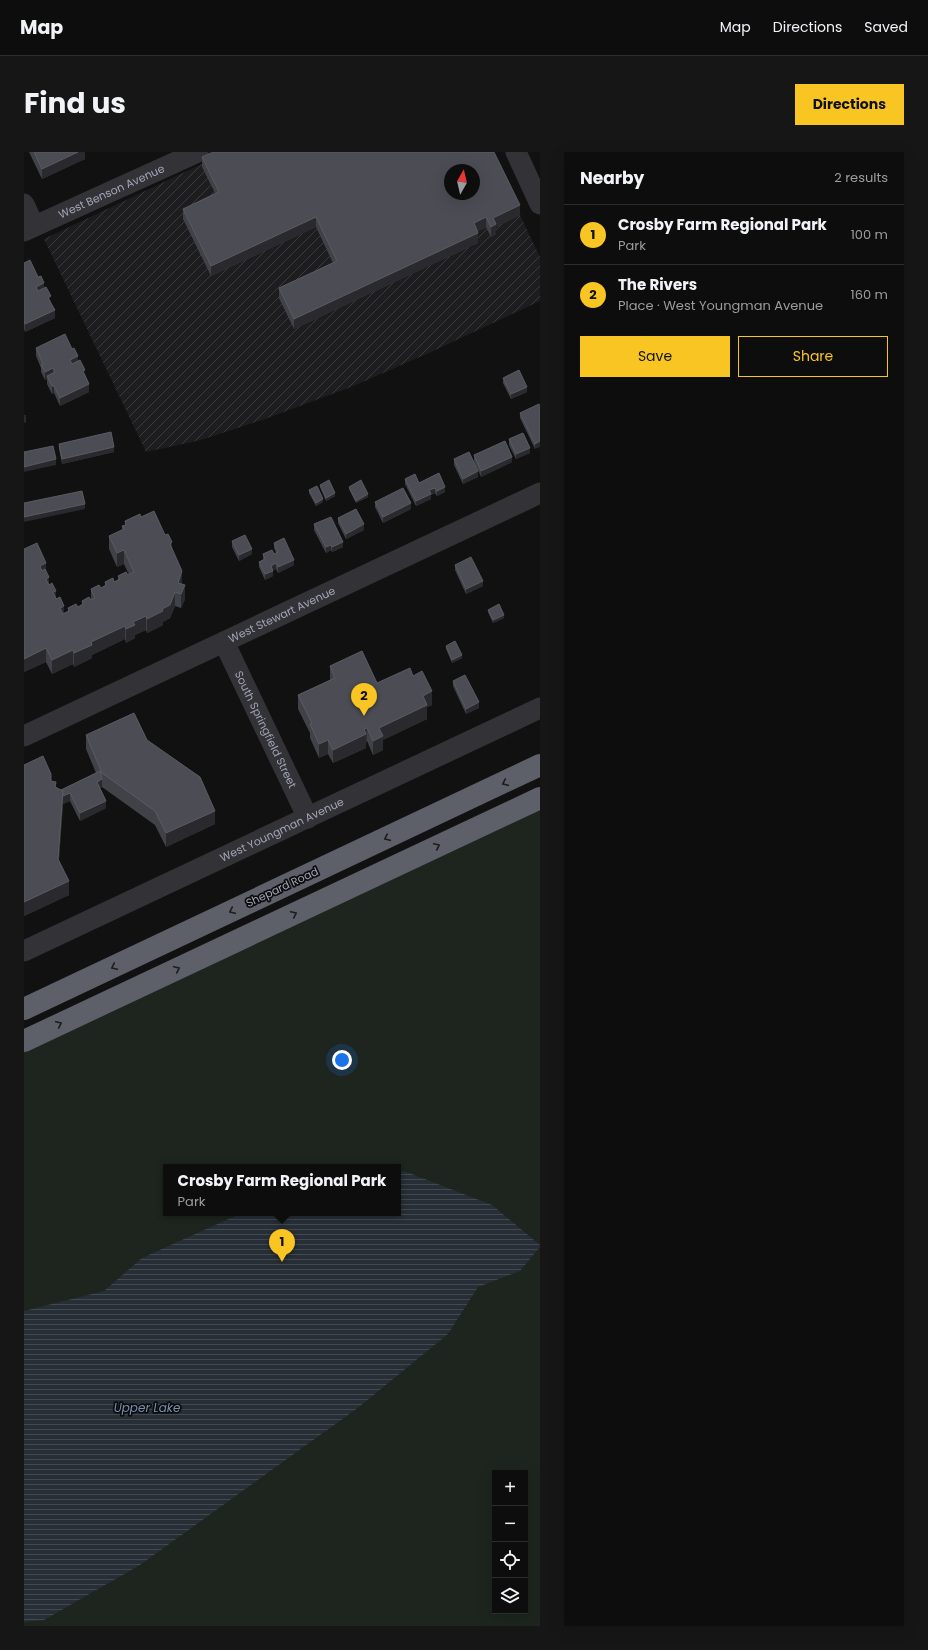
<!DOCTYPE html>
<meta charset="utf-8">
<style>
:root{--surface:#0d0d0e;--page:#161617;--text:#f1f3f6;--muted:#9a9c9e;--line:#2d2d2e;--accent:#f8c523}
body{margin:0;font-family:Poppins,sans-serif;background:var(--page);color:var(--text)}
.controls{position:absolute;right:12px;bottom:12px;display:grid;overflow:hidden;border-radius:0px;box-shadow:0 4px 16px #0002}
.controls button{width:36px;height:36px;display:grid;place-items:center;padding:0;border:0;border-bottom:1px solid var(--line);background:var(--surface);color:var(--text);font:20px sans-serif}
.compass{position:absolute;left:420px;top:12px;width:36px;height:36px;border-radius:50%;background:var(--surface);box-shadow:0 4px 16px #0002;rotate:8deg}
.you{position:absolute;left:318px;top:908px;width:14px;height:14px;margin:-10px;border:3px solid #fff;border-radius:50%;background:#1a73e8;box-shadow:0 0 0 6px #1a73e833}
.badge{display:grid;place-items:center;width:26px;height:26px;border-radius:50%;background:var(--accent);color:#111;font-size:13px;font-weight:700}
.pin{position:absolute;translate:-50% -33px;filter:drop-shadow(0 1px 2px #0008)}
.pin::after{content:'';position:absolute;top:21px;width:14px;height:12px;background:inherit;clip-path:polygon(0 0,100% 0,50% 100%)}
.popup{position:absolute;left:139px;top:1012px;width:238px;height:52px;box-sizing:border-box;display:grid;place-content:center;border-radius:0px;background:var(--surface);filter:drop-shadow(0 1px 3px #0005);font-size:13px;white-space:nowrap;color:var(--muted)}
.popup b{font-size:15px;color:var(--text)}
.popup::after{content:'';position:absolute;left:50%;top:100%;margin-left:-8px;border:8px solid transparent;border-top-color:var(--surface)}
.list{margin:0;padding:0;list-style:none}
h2{display:flex;justify-content:space-between;align-items:center;height:52px;margin:0;padding:0 16px;font-size:17px}
h2 small{font-size:13px;font-weight:400;color:var(--muted)}
.list li{display:grid;grid-template-columns:26px 1fr auto;gap:12px;align-items:center;box-sizing:border-box;height:60px;padding:0 16px;border-top:1px solid var(--line)}
.list b{display:block;font-size:15px;white-space:nowrap}
.list p{margin:0;font-size:13px;white-space:nowrap;color:var(--muted)}
.list em{font-size:13px;font-style:normal;color:var(--muted)}
.actions{display:flex;gap:8px;padding:12px 16px}
.actions a{flex:1;padding:9px 0;border:1px solid var(--accent);border-radius:0px;text-align:center;font-size:14px;color:var(--accent)}
.actions .main{background:var(--accent);color:#111}
.icon{flex:none;width:22px;height:22px;fill:none;stroke:currentColor;stroke-width:2;stroke-linecap:round;stroke-linejoin:round}
.map{position:relative;flex:none;width:516px;height:1474px;overflow:hidden;border-radius:0px}
header{display:flex;align-items:center;gap:24px;box-sizing:border-box;height:56px;padding:0 20px;background:var(--surface);border-bottom:1px solid var(--line)}
header strong{font-size:19px}
nav{display:flex;gap:22px;margin-inline-start:auto;font-size:14px}
.intro{display:flex;align-items:center;justify-content:space-between;box-sizing:border-box;height:96px;padding:0 24px}
h1{margin:0;font-size:28px}
.button{padding:10px 18px;border-radius:0px;background:var(--accent);color:#111;font-size:14px;font-weight:700}
main{display:flex;gap:24px;padding:0 24px}
aside{flex:1;background:var(--surface);border-radius:0px;box-shadow:0 4px 16px #0002}
.map>svg:first-child{display:block}
.industrial{fill:url(#industrial-furrows);fill-rule:evenodd}
.park{fill:#1d251e;fill-rule:evenodd}
.water{fill:url(#water-rules)}
.lines{fill:none;stroke-linecap:round;stroke-linejoin:round}
.minor{stroke:#323237;stroke-width:21}
.highway{stroke:#5d5f69;stroke-width:22}
.wall{fill:#414248}
.shaded-wall{fill:#2a2a2e}
.building{fill:#4c4d54;stroke:#595b63;fill-rule:evenodd}
.oneway{stroke:#1c1d1f}
.labels{text-anchor:middle;dominant-baseline:central;stroke-width:3.5;stroke-linejoin:round;paint-order:stroke}
.street-label{font-size:11px;fill:#a1a5b4;stroke:#0c0c0d}
.water-label{font-size:12px;font-style:italic;fill:#7690b1;stroke:#0c0c0d}
</style>
<header>
<strong>Map</strong>
<nav><a>Map</a><a>Directions</a><a>Saved</a></nav>
</header>
<div class="intro"><h1>Find us</h1><a class="button">Directions</a></div>
<main>
<div class="map">
<svg width="516" height="1474" viewBox="0 0 516 1474">
<defs>
<pattern id="industrial-furrows" width="10" height="10" patternUnits="userSpaceOnUse"><rect width="10" height="10" fill="#1d1d1f"/><path d="M-1 1l2-2M0 10L10 0M9 11l2-2" fill="none" stroke="#3b3b3d"/></pattern>
<pattern id="water-rules" width="6" height="5" patternUnits="userSpaceOnUse"><rect width="6" height="5" fill="#272e36"/><path d="M0 2.5h6" fill="none" stroke="#434951"/></pattern>
</defs>
<rect width="100%" height="100%" fill="#111112"/>
<path class="industrial" d="M203,0H466L516,105V149L407,200L327,235L241,267L177,288L122,300L20,87ZM426,18H450V42H426Z"/>
<path class="park" d="M516,652V1474H0V900ZM142,1015H374V1061H142ZM471,1321H501V1459H471Z"/>
<path class="water" d="M380,1019L468,1053L516,1093V1095L496,1119L454,1135L424,1182L335,1255L116,1413L20,1468L0,1470V1159L80,1139L118,1106L218,1061H374V1020Z"/>
<g class="lines">
<g class="minor">
<path d="M492,0L516,52"/>
<path d="M0,52L10,74"/>
<path id="s1" d="M0,79L174,0"/>
<path id="s2" d="M200,490L284,666"/>
<path id="s3" d="M0,584L516,341"/>
<path id="s4" d="M0,799L516,556"/>
</g>
<g class="highway">
<path d="M0,857L516,613"/>
<path d="M0,889L516,646"/>
</g>
</g>
<g class="wall">
<path d="M5,0H61V7L18,27Z"/>
<path d="M178,5L496,63L472,75V82L467,85L462,75L454,79V91L270,177L255,146V136L309,111L292,75L187,124L159,67V57L191,41L178,15Z"/>
<path d="M0,111L20,136L27,150L31,166L1,180L0,177Z"/>
<path d="M12,196L54,209L61,224L65,240L36,254L30,241L28,242L23,232V227L21,228L17,220V216L12,204Z"/>
<path d="M479,226L503,240L487,247L479,231Z"/>
<path d="M516,254L511,297L496,266V261Z"/>
<path d="M485,287L506,301L492,307L485,293Z"/>
<path d="M35,292L90,300L38,312L35,297Z"/>
<path d="M450,303L488,310L457,325L450,309Z"/>
<path d="M430,307L454,325L439,332L430,313Z"/>
<path d="M415,321L421,340L413,344L411,341L407,343V347L392,354L381,332V327L395,331Z"/>
<path d="M296,333L311,344L302,349L296,335Z"/>
<path d="M325,335L344,345L332,351L325,337Z"/>
<path d="M285,338L299,350L292,354L285,341Z"/>
<path d="M351,350L387,357L359,371L351,355Z"/>
<path d="M117,365L141,383L148,397L158,432L161,447L157,456L151,454L146,466L139,470V473L123,481L122,478L111,483V486L102,491L101,487L68,503V506L50,515L49,512L28,522L22,510L0,520V397L22,419L25,432L40,461L44,459V456L54,455L58,453V449L67,448V437L77,436L81,434V430H90L94,428V424L105,423L100,412L93,415L85,397V384L98,378V374L101,373V369Z"/>
<path d="M314,366L340,378L322,387L314,371Z"/>
<path d="M290,372L319,395L308,400L307,398L302,401L290,378Z"/>
<path d="M208,389L228,402L215,409L208,395Z"/>
<path d="M250,391L270,413L254,421L252,417L249,418V424L241,428L235,415V410L239,408V402H250L252,401L250,396Z"/>
<path d="M431,413L459,434L442,442L431,418Z"/>
<path d="M464,458L480,466L469,471L464,460Z"/>
<path d="M422,494L438,506L428,511L422,497Z"/>
<path d="M306,514L353,531L389,524L408,553L403,555V567L359,588V598L349,603L343,589L342,590V596L309,611L304,602L295,606L286,586V581L274,557V543L306,528Z"/>
<path d="M429,529L455,556L442,562L429,534Z"/>
<path d="M62,583L123,588L191,672L142,695L131,673L78,635L76,636L82,656L56,669L46,649L39,652L35,708L45,743L0,764L27,629L32,635L37,638L72,621L62,597Z"/>
</g>
<g class="shaded-wall">
<path d="M54,0H61V7L18,27V17Z"/>
<path d="M496,53V63L472,75V82L467,85V75L469,66Z"/>
<path d="M292,65V75L187,124V114Z"/>
<path d="M462,65V75L450,81V71Z"/>
<path d="M454,81V91L270,177V167Z"/>
<path d="M20,131V138L12,142V135Z"/>
<path d="M31,158V166L1,180V172Z"/>
<path d="M54,204V212L46,216V208Z"/>
<path d="M29,216V224H23V227L21,228V220Z"/>
<path d="M65,232V240L36,254V246Z"/>
<path d="M28,234H30V241L28,242Z"/>
<path d="M503,235V240L487,247V242Z"/>
<path d="M0,263H2V270L0,271Z"/>
<path d="M516,289V295L511,297V292Z"/>
<path d="M90,295V300L38,312V307Z"/>
<path d="M506,296V301L492,307V302Z"/>
<path d="M488,305V310L457,325V319Z"/>
<path d="M32,307V313L0,320V315Z"/>
<path d="M454,319V325L439,332V327Z"/>
<path d="M421,335V340L413,344V339Z"/>
<path d="M411,336V341L407,343V347L392,354V349L405,338Z"/>
<path d="M311,341V344L302,349V346Z"/>
<path d="M344,342V345L332,351V349Z"/>
<path d="M299,347V350L292,354V351Z"/>
<path d="M387,351V357L359,371V365Z"/>
<path d="M61,352V357L0,370V365Z"/>
<path d="M340,372V378L322,387V382Z"/>
<path d="M148,390V404L146,392Z"/>
<path d="M319,390V395L308,400V395Z"/>
<path d="M307,393V398L302,401V395Z"/>
<path d="M228,397V402L215,409V403Z"/>
<path d="M100,398V412L93,415V401Z"/>
<path d="M270,408V413L254,421V415Z"/>
<path d="M22,411V425L16,428V414Z"/>
<path d="M252,411V417L247,419V414Z"/>
<path d="M158,419V432L154,431Z"/>
<path d="M249,419V424L241,428V422Z"/>
<path d="M25,425V439L22,427Z"/>
<path d="M459,429V434L442,442V437Z"/>
<path d="M161,433V447L157,456V442Z"/>
<path d="M32,439V452L29,440Z"/>
<path d="M151,440V454L146,466L139,470V473L123,481V467L138,457Z"/>
<path d="M40,454V467L36,456Z"/>
<path d="M480,463V466L469,471V468Z"/>
<path d="M122,464V478L111,483V486L102,491V477L109,470Z"/>
<path d="M101,474V487L68,503V506L50,515V501L67,490Z"/>
<path d="M22,496V510L0,520V507Z"/>
<path d="M49,498V512L28,522V508Z"/>
<path d="M438,503V506L428,511V508Z"/>
<path d="M408,539V553L403,555V567L359,588V598L349,603V589L355,576L399,544Z"/>
<path d="M455,550V556L442,562V557Z"/>
<path d="M343,576L342,596L309,611V598Z"/>
<path d="M304,588V602L295,606V592Z"/>
<path d="M78,627V635L73,637V630Z"/>
<path d="M39,639L46,641V649L39,652L34,720V707Z"/>
<path d="M82,649V656L56,669V661Z"/>
<path d="M191,659V672L142,695V681Z"/>
<path d="M45,729V743L0,764V750Z"/>
</g>
<g class="building">
<path d="M10,0H54L18,17Z"/>
<path d="M189,0H470L496,53L469,66L472,72L467,75L462,65L450,71L454,81L270,167L255,136L313,109L292,65L187,114L159,57L195,40L178,5ZM426,18H450V42H426Z"/>
<path d="M6,108L14,125L17,124L20,131L12,135L14,139L22,135L27,144L24,146L31,158L1,172L0,169V111Z"/>
<path d="M41,182L48,197L50,196L54,204L46,208L48,212L56,208L61,218L59,219L65,232L36,246L30,234H28L23,224L31,220L29,216L21,220L17,213L19,212L12,196Z"/>
<path d="M495,218L503,235L487,242L479,226Z"/>
<path d="M515,252L516,254V289L511,292L496,261Z"/>
<path d="M87,280L90,295L38,307L35,292Z"/>
<path d="M499,281L506,296L492,302L485,287Z"/>
<path d="M481,289L488,305L457,319L450,303Z"/>
<path d="M29,294L32,307L0,315V300Z"/>
<path d="M445,300L454,319L439,327L430,307Z"/>
<path d="M415,321L421,335L413,339L411,336L405,338L407,342L392,349L381,327L391,322L395,331Z"/>
<path d="M305,328L311,341L302,346L296,333Z"/>
<path d="M337,328L344,342L332,349L325,335Z"/>
<path d="M293,334L299,347L292,351L285,338Z"/>
<path d="M379,336L387,351L359,365L351,350Z"/>
<path d="M58,339L61,352L0,365V351Z"/>
<path d="M332,357L340,372L322,382L314,366Z"/>
<path d="M130,359L141,383L144,382L148,390L146,392L158,419L154,431L161,433L157,442L151,440L146,453L138,457L139,459L123,467L122,464L109,470L111,473L102,477L101,474L67,490L68,493L50,501L49,498L28,508L22,496L0,507V397L13,391L22,411L16,414L18,419L21,417L25,425L22,427L25,433L28,431L32,439L29,440L32,447L36,445L40,454L36,456L39,462L45,459L44,456L52,452L54,455L59,452L58,449L65,445L67,448L71,446L67,437L75,433L77,436L82,433L81,430L89,426L90,430L96,427L94,424L102,420L104,423L110,420L100,398L93,401L85,384L100,377L98,374L102,373L101,369L116,362L117,365Z"/>
<path d="M307,365L319,390L308,395L307,393L302,395L290,372Z"/>
<path d="M221,383L228,397L215,403L208,389Z"/>
<path d="M260,386L270,408L254,415L252,411L247,414L249,419L241,422L235,410L241,407L239,402L248,398L250,402L254,400L250,391Z"/>
<path d="M447,405L459,429L442,437L431,413Z"/>
<path d="M475,452L480,463L469,468L464,458Z"/>
<path d="M431,489L438,503L428,508L422,494Z"/>
<path d="M338,499L353,531L386,516L389,524L398,519L408,539L399,544L403,553L355,576L359,584L349,589L343,576L340,577L342,582L309,598L304,588L295,592L286,572L288,571L274,543L311,526L306,514Z"/>
<path d="M441,523L455,550L442,557L429,529Z"/>
<path d="M110,561L123,588L176,625L191,659L142,681L131,659L78,621L62,583Z"/>
<path d="M19,604L27,622V629L32,630L31,635L39,639L34,707L45,729L0,750V613Z"/>
<path d="M76,619L78,627L73,630L82,649L56,661L46,641L39,644V639L37,638Z"/>
</g>
<defs><path id="oneway-chevron" d="M-2-3.5L2.5 0L-2 3.5" fill="none" stroke-width="1.6" stroke-linecap="round" stroke-linejoin="round"/></defs>
<g class="oneway">
<use href="#oneway-chevron" transform="translate(481 631) rotate(155)"/>
<use href="#oneway-chevron" transform="translate(363 686) rotate(155)"/>
<use href="#oneway-chevron" transform="translate(413 694) rotate(-25)"/>
<use href="#oneway-chevron" transform="translate(208 759) rotate(155)"/>
<use href="#oneway-chevron" transform="translate(270 762) rotate(-25)"/>
<use href="#oneway-chevron" transform="translate(90 815) rotate(155)"/>
<use href="#oneway-chevron" transform="translate(153 817) rotate(-25)"/>
<use href="#oneway-chevron" transform="translate(35 872) rotate(-25)"/>
</g>
<g class="labels">
<g class="street-label">
<text stroke="none"><textPath href="#s1" startOffset="96">West Benson Avenue</textPath></text>
<text stroke="none"><textPath href="#s3" startOffset="285">West Stewart Avenue</textPath></text>
<text stroke="none"><textPath href="#s2" startOffset="97">South Springfield Street</textPath></text>
<text stroke="none"><textPath href="#s4" startOffset="285">West Youngman Avenue</textPath></text>
<text transform="translate(258 735) rotate(-25)">Shepard Road</text>
</g>
<g class="water-label">
<text x="123" y="1255">Upper Lake</text>
</g>
</g>
</svg>
<div class="controls">
<button>+</button>
<button>−</button>
<button><svg class="icon" aria-label="locate" viewBox="0 0 24 24"><circle cx="12" cy="12" r="6"/><path d="M12 2v4M12 18v4M2 12h4M18 12h4"/></svg></button>
<button><svg class="icon" aria-label="layers" viewBox="0 0 24 24"><path d="M12 4l9 5-9 5-9-5zM3 14l9 5 9-5"/></svg></button>
</div>
<svg class="compass" viewBox="-18 -18 36 36"><path d="M0-13l5 13h-10z" fill="#e53935"/><path d="M0 13l5-13h-10z" fill="#9a9c9e"/></svg>
<div class="you"></div>
<div class="pin badge" style="left:258px;top:1110px">1</div>
<div class="popup"><b>Crosby Farm Regional Park</b>Park</div>
<div class="pin badge" style="left:340px;top:564px">2</div>
</div>
<aside>
<h2>Nearby<small>2 results</small></h2>
<ul class="list">
<li><span class="badge">1</span><div><b>Crosby Farm Regional Park</b><p>Park</p></div><em>100 m</em></li>
<li><span class="badge">2</span><div><b>The Rivers</b><p>Place · West Youngman Avenue</p></div><em>160 m</em></li>
</ul>
<div class="actions"><a class="main">Save</a><a>Share</a></div>
</aside>
</main>
